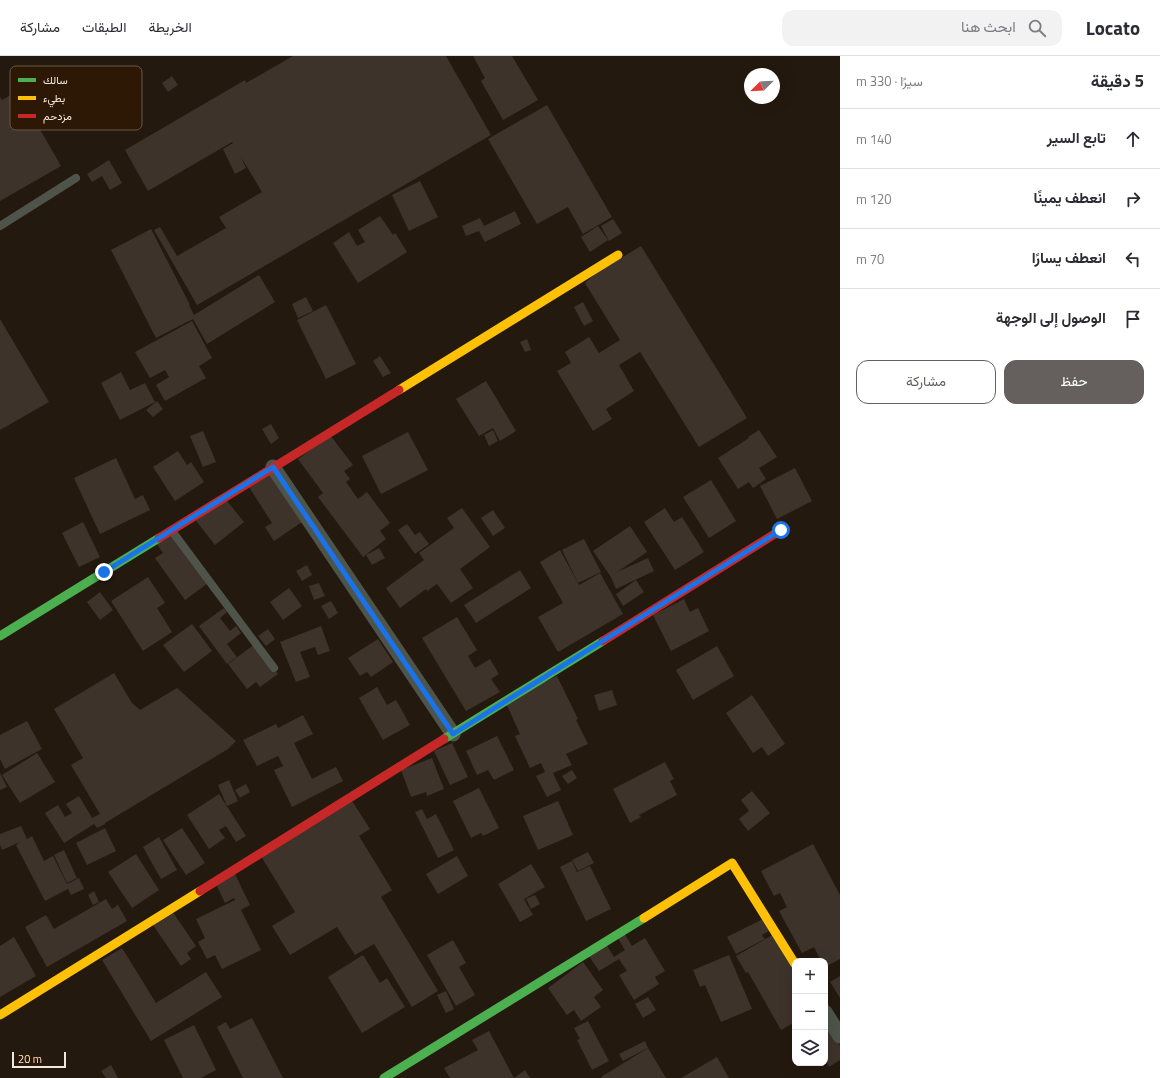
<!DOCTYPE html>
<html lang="ar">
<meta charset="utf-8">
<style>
:root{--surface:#fff;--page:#f2f2f3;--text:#2b2b33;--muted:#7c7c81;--line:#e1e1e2;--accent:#655f5e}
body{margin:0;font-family:"Titillium Web",Vazirmatn,sans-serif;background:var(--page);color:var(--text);direction:rtl}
.controls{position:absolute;right:12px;bottom:12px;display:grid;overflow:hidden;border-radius:8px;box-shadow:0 4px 16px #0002}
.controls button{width:36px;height:36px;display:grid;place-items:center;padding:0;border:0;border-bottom:1px solid var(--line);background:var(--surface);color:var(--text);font:20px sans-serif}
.compass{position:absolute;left:744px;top:12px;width:36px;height:36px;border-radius:50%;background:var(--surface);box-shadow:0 4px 16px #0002;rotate:246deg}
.scale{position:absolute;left:12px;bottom:10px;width:54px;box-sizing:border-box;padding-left:4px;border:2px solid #f5e6db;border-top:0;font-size:11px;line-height:14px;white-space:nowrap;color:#f5e6db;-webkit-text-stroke:3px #2d1805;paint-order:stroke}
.stop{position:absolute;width:12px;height:12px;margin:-9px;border:3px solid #1a73e8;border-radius:50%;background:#fff}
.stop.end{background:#1a73e8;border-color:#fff;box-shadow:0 1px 4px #0008}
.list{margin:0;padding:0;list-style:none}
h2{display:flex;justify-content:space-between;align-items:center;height:52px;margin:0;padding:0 16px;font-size:17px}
h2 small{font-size:13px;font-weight:400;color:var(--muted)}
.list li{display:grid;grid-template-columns:26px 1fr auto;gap:12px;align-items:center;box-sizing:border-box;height:60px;padding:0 16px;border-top:1px solid var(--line)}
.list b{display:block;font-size:15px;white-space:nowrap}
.list em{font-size:13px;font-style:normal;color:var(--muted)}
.actions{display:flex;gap:8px;padding:12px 16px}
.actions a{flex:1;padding:9px 0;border:1px solid var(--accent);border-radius:12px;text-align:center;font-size:14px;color:var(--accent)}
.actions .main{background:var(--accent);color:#fff}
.icon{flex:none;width:22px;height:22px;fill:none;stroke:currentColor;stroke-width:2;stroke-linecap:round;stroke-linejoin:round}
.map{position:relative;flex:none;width:840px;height:1022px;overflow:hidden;direction:ltr}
header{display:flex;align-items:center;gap:24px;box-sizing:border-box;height:56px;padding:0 20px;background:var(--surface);border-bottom:1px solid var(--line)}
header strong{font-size:19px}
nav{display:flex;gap:22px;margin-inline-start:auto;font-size:14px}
.search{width:280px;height:36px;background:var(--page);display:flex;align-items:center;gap:10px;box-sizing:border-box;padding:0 14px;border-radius:12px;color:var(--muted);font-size:15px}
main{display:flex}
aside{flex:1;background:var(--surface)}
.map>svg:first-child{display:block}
.building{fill:#3d332b}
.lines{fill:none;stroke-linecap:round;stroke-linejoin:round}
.lane{stroke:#4f544b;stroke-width:8}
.street{stroke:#4f544b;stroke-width:15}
.fast{stroke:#4caf50;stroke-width:9}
.slow{stroke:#ffc107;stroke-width:9}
.jam{stroke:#c62828;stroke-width:9}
.route{stroke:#1a73e8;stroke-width:5}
.key{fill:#2d1805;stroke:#695645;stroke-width:1}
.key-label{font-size:11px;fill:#f5e6db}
</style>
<header>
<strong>Locato</strong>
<div class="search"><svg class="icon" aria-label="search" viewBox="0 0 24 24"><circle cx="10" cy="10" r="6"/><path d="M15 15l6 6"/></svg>ابحث هنا</div>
<nav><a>الخريطة</a><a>الطبقات</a><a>مشاركة</a></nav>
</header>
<main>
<aside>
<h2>5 دقيقة<small>سيرًا · 330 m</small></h2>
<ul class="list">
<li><svg class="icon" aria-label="ahead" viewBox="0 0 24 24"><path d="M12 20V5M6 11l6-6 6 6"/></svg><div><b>تابع السير</b></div><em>140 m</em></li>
<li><svg class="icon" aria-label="right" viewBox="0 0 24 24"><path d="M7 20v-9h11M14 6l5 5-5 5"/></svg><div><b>انعطف يمينًا</b></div><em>120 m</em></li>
<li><svg class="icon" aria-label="left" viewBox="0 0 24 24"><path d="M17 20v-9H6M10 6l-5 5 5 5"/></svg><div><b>انعطف يسارًا</b></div><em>70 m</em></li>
<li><svg class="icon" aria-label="arrive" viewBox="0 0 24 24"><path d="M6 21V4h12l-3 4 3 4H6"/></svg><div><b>الوصول إلى الوجهة</b></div></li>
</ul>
<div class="actions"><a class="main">حفظ</a><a>مشاركة</a></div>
</aside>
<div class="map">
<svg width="840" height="1022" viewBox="0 0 840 1022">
<rect width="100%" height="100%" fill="#24190e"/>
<g class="building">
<path d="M293,0H446L491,79L197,249L154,174L160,171L177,200L226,172L219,161L262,136L241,101L246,112L235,118L223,93L233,87L232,86L148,135L125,94L245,24L246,27Z"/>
<path d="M473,0H512L538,44L503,64L481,25L485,22Z"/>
<path d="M172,20L178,29L168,36L162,27Z"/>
<path d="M18,35L61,110L0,145V41L2,44Z"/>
<path d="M547,49L612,161L583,178L568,151L537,168L488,83Z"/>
<path d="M109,104L122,127L110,134L102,120L92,126L87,118Z"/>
<path d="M420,125L438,161L409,175L392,139Z"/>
<path d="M515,155L521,168L485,186L479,175L466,180L462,170L480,162L484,170Z"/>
<path d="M380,160L393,179L395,177L407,196L358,227L333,187L349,176L357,190L365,186L358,174Z"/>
<path d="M613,163L622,177L609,185L601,170Z"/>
<path d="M598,170L608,184L590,196L581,181Z"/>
<path d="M151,173L190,249H189L194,259L259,219L275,246L207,288L193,263L156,282L111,194Z"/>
<path d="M641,190L747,362L699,391L640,296L619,309L634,335L606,353L612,363L593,375L557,315L571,307L565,296L589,281L599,297L620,284L585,227L595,218Z"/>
<path d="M306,241L313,255L298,262L292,248Z"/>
<path d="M583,246L593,265L584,270L574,251Z"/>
<path d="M326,249L356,308L326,323L297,264Z"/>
<path d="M0,263L49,346L0,374Z"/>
<path d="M192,265L212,302L199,310L206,322L165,345L156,329L169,321L165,314L150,322L135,296Z"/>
<path d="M527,283L531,294L525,296L520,286Z"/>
<path d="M380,300L391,317L383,321L373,305Z"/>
<path d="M121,316L130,334L145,327L155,346L120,364L101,327Z"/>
<path d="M486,325L516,375L500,385L493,372L479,380L456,343Z"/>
<path d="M157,345L163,353L153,361L146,354Z"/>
<path d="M271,368L279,382L271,388L262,373Z"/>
<path d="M493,374L498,385L489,390L484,379Z"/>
<path d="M759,374L777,401L759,412L766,423L753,432L749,426L738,433L718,402L749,382L748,381Z"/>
<path d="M203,375L216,406L203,411L190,380Z"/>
<path d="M408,376L428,414L381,438L362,400Z"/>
<path d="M330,379L353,409L344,415L350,423L346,426L358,443L367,436L390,467L380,475L386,483L363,501L318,441L323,437L298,403Z"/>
<path d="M178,395L187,409L191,406L204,426L175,445L153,411Z"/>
<path d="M116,402L135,443L143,439L150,454L100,478L74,422Z"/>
<path d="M795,412L812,445L777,463L760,430Z"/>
<path d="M270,417L302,466L274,485L265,471L272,467L249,431Z"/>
<path d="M711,424L736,465L709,482L683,441Z"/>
<path d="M223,440L244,466L215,489L194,462Z"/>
<path d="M462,452L490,491L460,513L473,532L451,547L437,528L427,535L426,533L400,552L386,532L424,504L419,497L454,472L447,462Z"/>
<path d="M665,452L674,466L682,461L704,496L675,514L644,466Z"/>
<path d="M493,454L505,472L493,480L481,462Z"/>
<path d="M83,466L100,501L79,511L62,477Z"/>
<path d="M407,468L415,479L420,476L429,488L415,498L398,474Z"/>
<path d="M630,470L647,496L617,516L648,502L654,515L616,533L611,521L593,495Z"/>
<path d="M169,475L211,525L185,544L155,502L163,497L155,485Z"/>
<path d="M584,483L601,516L578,527L562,494Z"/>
<path d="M379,492L385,502L372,509L366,499Z"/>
<path d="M560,494L579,529L600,517L623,558L558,596L538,561L563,547L540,506Z"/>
<path d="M307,509L312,519L302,525L296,515Z"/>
<path d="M520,514L531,532L476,567L464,549Z"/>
<path d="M148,521L165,547L157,552L172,576L143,595L111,545Z"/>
<path d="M636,524L644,536L623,550L616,538Z"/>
<path d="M319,527L325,540L314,544L309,530Z"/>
<path d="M289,532L302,550L283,564L270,546Z"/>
<path d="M100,536L113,554L100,564L87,546Z"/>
<path d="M684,543L690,556L698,552L709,575L671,595L653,559Z"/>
<path d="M331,545L338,557L329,563L321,550Z"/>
<path d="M224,552L227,556L220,562L230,575L236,570L241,577L227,588L237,601L227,608L199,570Z"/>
<path d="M457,561L477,594L468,600L475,612L490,603L499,618L491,623L500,636L466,655L422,582Z"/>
<path d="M192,568L212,595L184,616L163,589Z"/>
<path d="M321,570L330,595L318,599L315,591L300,596L310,621L296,626L280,586Z"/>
<path d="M268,573L275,583L266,590L258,580Z"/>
<path d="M378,583L393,606L371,621L367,616L360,620L348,602Z"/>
<path d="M255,588L278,618L260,631L256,626L247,633L228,608Z"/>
<path d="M717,590L734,620L693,644L676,614Z"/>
<path d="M114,617L132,647L140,654L177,632L236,685L228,693L105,767V768L97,772L94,768L64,787L45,757L58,749L65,761L72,757L66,748L79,740L92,762L100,758L71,709L83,702L54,653Z"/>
<path d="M557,620L578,663L576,664L588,688L566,698L572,709L553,717L561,734L547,741L536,720L545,716L541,707L530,712L515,680L520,678L505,645Z"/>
<path d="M377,631L387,649L396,644L410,669L383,684L359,642Z"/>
<path d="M612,634L617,649L599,655L594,639Z"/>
<path d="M752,639L785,688L768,700L762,691L753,697L726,657Z"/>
<path d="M303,659L313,678L294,687L312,723L336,711L343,725L292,751L274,714L283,710L278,700L257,710L243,684L276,668L278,672Z"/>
<path d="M27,665L42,693L5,713L0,703V679Z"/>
<path d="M497,680L514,714L494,724L488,714L477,719L466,695Z"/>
<path d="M452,687L468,721L450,729L434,695Z"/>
<path d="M37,697L55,726L20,747L2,719Z"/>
<path d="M432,702L444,733L427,740L426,736L411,741L401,714Z"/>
<path d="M665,706L674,723L670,725L677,739L639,759L641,761L630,767L613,733Z"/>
<path d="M572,714L577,722L568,728L562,720Z"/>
<path d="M0,717L7,731L0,734Z"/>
<path d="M229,724L238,745L227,750L218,729Z"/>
<path d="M246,728L250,736L240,742L235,734Z"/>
<path d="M479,732L499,772L483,780L481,777L471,782L453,745Z"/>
<path d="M752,735L770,757L748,775L739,763L749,755L741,744Z"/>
<path d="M219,738L246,780L236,786L226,770L219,774L225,782L209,793L187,759Z"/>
<path d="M352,745L370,773L359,780L392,834L381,841L438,935L412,951L374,888L355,899L337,871L290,899L272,870L295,856L261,800Z"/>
<path d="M558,745L573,779L538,794L523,760Z"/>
<path d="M422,753L427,763L436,758L454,794L438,802L415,756Z"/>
<path d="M21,770L27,783L32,780L44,805L53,800L67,828L79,822L84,833L71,839L68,833L45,845L16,789L20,786L2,794L0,789V778Z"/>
<path d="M105,772L116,795L87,809L76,787Z"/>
<path d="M182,772L205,807L186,819L163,784Z"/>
<path d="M159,781L177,814L161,823L143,791Z"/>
<path d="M813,788L840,839V903L825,911V905H821L814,891L802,897L779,855L787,851L780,837L774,840L761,815Z"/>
<path d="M64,794L77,822L67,827L54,799Z"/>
<path d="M588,796L594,807L578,815L572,804Z"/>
<path d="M136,798L159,834L132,852L108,816Z"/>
<path d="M457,800L468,820L438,838L426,818Z"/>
<path d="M572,805L577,816L590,810L611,853L586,865L560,811Z"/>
<path d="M531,808L545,831L524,843L533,859L520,866L498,828Z"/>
<path d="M235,818L250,849L241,854L261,894L222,913L215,899L207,903L198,886L205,882L196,863L235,844L234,842L225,847L216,828Z"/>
<path d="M94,835L99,846L93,849L88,839Z"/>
<path d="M535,839L540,848L531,853L526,843Z"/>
<path d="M106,843L112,853L118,849L127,865L47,911L25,871L46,859L54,873Z"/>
<path d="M172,855L196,890L187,897L191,903L181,910L153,869Z"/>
<path d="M763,863L769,875L762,879L765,883L736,898L727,881Z"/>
<path d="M621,872L632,890L645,882L665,915L655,921L659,928L634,944L619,919L627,915L619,903L599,915L587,897L605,886L614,901L625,894L614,876Z"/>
<path d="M776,877L795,911V966L781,974L748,916L746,917L736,900Z"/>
<path d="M14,881L36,920L0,941V890Z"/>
<path d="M453,884L466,907L459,911L475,939L456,950L427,899Z"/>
<path d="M122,892L156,947L206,916L222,941L151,985L102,904Z"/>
<path d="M363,899L380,927L387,922L405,951L362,977L328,921Z"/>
<path d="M729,899L752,953L721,966L705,929L700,931L693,914Z"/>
<path d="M583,906L603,934L594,941L601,951L581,965L574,954L567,959L548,932Z"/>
<path d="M840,920V942L830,926Z"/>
<path d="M446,935L454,953L446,957L437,939Z"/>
<path d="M648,941L656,954L643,962L635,948Z"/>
<path d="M252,962L283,1022H243L217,971L226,966L230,973Z"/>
<path d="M588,965L609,1005L592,1014L577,984L580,983L574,972Z"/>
<path d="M825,967L840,990V1004L829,1011L825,1004Z"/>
<path d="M194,969L216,1014L201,1022H183L164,984Z"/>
<path d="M489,975L514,1022L525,1014L530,1022H450L444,1012L478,994L472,984Z"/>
<path d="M645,985L648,992L623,1005L619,998Z"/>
<path d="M648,992L666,1022H602L601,1021Z"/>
<path d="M717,1001L729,1022H681Z"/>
<path d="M111,1009L118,1022H106L101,1015Z"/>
</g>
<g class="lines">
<g class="lane">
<path d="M0,170L76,122"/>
<path d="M172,475L274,612"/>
</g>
<g class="street">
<path d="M273,411L453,678"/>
<path d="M825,956L840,980"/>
</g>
<g class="fast">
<path d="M0,580L159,482"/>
<path d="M444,683L603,585"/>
<path d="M384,1022L644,862"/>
</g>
<g class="slow">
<path d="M399,334L618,199"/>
<path d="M644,862L732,807L795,908"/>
<path d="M0,959L200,835"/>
</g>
<g class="jam">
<path d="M159,482L399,334"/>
<path d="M603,585L781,474"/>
<path d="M200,835L444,683"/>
</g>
</g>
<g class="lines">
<path class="route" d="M104,516L273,411L453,678L781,474"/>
</g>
<rect x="10" y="10" width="132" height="64" rx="6" class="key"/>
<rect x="18" y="22" width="18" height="4" fill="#4caf50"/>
<rect x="18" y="40" width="18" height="4" fill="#ffc107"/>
<rect x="18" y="58" width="18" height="4" fill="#c62828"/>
<g class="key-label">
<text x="43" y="28">سالك</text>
<text x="43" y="46">بطيء</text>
<text x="43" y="64">مزدحم</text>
</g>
</svg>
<div class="controls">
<button>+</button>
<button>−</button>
<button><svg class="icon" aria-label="layers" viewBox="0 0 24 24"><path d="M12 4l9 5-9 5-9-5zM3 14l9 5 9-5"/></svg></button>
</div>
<svg class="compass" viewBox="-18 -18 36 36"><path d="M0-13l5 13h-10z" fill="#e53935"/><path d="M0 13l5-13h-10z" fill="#7c7c81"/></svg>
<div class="scale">20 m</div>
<div class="stop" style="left:781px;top:474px"></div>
<div class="stop end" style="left:104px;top:516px"></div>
</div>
</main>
